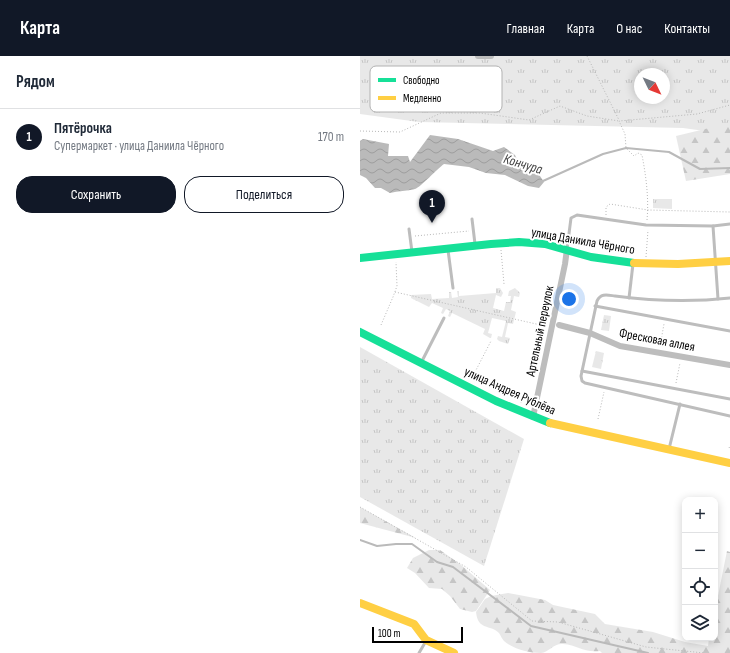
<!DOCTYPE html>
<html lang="ru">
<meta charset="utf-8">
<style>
:root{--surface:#fff;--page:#f2f2f3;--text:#1f2937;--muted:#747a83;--line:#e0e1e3;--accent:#111827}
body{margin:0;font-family:"Sofia Sans Condensed",sans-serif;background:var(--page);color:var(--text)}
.controls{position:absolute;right:12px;bottom:12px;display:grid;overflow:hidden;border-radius:8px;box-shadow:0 2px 10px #0003}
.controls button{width:36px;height:36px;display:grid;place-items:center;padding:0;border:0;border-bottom:1px solid var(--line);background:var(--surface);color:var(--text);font:20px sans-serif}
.compass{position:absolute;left:274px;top:12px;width:36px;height:36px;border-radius:50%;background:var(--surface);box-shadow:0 2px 10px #0003;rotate:133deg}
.scale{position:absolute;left:12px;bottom:10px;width:91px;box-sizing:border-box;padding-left:4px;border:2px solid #000;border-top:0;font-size:11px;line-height:14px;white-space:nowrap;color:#000;-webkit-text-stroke:3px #fff;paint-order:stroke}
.you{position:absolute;left:209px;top:243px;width:14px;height:14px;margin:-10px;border:3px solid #fff;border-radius:50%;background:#1a73e8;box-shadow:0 0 0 6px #1a73e833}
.badge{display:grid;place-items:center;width:26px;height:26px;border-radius:50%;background:var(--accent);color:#fff;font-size:13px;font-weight:700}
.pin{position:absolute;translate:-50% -33px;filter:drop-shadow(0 1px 2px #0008)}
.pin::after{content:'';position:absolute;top:21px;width:14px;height:12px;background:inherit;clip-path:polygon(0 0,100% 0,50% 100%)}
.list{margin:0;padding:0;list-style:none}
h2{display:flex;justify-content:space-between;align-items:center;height:52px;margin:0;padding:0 16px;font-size:17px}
h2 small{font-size:13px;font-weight:400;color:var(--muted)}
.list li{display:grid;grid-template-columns:26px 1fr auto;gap:12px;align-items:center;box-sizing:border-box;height:56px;padding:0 16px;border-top:1px solid var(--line)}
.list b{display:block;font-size:15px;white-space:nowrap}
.list p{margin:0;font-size:13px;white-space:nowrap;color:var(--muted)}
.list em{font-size:13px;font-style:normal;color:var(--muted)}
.actions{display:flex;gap:8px;padding:12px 16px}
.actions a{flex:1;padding:9px 0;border:1px solid var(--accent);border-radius:16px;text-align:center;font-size:14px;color:var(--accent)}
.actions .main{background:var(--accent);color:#fff}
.icon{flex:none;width:22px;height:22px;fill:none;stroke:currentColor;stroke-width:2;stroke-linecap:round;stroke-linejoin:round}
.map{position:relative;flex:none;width:370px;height:597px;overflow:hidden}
header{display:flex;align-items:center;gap:24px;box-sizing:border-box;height:56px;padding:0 20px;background:var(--accent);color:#fff}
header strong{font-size:19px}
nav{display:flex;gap:22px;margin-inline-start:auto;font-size:14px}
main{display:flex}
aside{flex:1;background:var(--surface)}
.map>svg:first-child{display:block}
.grass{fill:url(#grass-tufts);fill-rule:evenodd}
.forest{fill:url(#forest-firs)}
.water{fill:url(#water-waves)}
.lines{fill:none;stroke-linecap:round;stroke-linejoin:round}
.stream{stroke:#bababa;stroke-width:2}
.path{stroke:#b8b8b8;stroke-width:1;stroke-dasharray:1 2;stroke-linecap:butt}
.lane{stroke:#bdbdbd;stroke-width:3}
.street{stroke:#bdbdbd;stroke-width:6}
.fast{stroke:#16e098;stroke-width:8}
.slow{stroke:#ffcf43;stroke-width:8}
.labels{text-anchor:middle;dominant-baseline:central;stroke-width:4;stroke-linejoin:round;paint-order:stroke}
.street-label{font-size:13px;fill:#000;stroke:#fff}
.water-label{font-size:14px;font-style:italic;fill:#3e3e3e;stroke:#fff}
.key{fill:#fff;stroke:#b2b2b2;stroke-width:1}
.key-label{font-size:11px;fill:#000}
</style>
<header>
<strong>Карта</strong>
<nav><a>Главная</a><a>Карта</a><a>О нас</a><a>Контакты</a></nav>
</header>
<main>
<aside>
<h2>Рядом<small></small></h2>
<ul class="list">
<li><span class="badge">1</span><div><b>Пятёрочка</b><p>Супермаркет · улица Даниила Чёрного</p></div><em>170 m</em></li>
</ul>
<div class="actions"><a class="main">Сохранить</a><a>Поделиться</a></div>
</aside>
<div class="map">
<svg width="370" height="597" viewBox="0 0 370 597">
<defs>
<pattern id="grass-tufts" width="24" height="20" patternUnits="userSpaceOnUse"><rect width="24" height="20" fill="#e8e8e8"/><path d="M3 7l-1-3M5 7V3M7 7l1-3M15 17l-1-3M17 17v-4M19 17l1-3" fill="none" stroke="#c5c5c5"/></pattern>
<pattern id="forest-firs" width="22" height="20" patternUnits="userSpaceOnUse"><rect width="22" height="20" fill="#e8e8e8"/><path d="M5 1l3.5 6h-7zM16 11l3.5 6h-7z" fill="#c5c5c5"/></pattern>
<pattern id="water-waves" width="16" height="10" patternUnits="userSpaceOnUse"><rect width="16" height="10" fill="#bababa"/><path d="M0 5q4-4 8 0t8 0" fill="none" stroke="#9e9e9e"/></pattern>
</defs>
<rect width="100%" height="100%" fill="#fff"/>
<g class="grass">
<path d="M0,0H370V72L359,77L323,72L59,66L0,58ZM280,18H304V42H280Z"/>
<path d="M293,143H312V153L293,152Z"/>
<path d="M136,232H140L143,237L141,241L136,239L133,252L144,255L146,246H150L151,240H148L149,235L155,232L160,237L159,241L154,240L151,254L156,256L153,268L148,267L145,281L150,282L148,288L139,285L137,283L138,280L142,281L146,265L132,262L128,277L132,278L131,282H130L123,278L125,273L92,257L90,261L88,260L90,255L86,253L83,258L81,257L83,252L72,247L69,251L51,242V239L71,238L72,243L89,242V236H91L92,242L98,241L97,235H99V240L136,237Z"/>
<path d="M244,259L251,260L249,275L241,274Z"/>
<path d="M0,291L164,383L124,510L0,441Z"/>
<path d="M236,295L244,297L241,313L232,311Z"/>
</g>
<g class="forest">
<path d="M370,67V118L326,125L316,80Z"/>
<path d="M0,451L56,482L0,467Z"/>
<path d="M69,494H80L100,508L130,534L116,555L112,556L100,553L90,540L82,533L69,532L55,517L47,512L53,502Z"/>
<path d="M367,495L370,496V597H242L240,595C223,597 218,589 203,588C194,587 189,596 181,597C169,597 153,593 144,585C142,583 141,580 139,577C130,568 118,575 116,556L125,543L131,540L148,537L159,539L185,544L193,549L235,558L245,568L293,576L325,586L348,590L349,582H355V555Z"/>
</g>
<path class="water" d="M70,79L98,83L133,95L144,91L155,99L159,108L176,114L184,126L179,132L168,130L145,119L126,117L109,111L84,108C77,113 61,131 55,133C47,135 38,135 30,137L21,132H15L6,122L0,119V85L3,83L29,88L28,100H48L50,106Z"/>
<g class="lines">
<g class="stream">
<path d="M183,125L243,98L266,92L309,96L340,113L370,112"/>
<path d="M0,484L17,490L36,488H52L77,506L93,511L171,570L288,597"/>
</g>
<g class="path">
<path d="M227,0L259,64"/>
<path d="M0,75L40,76L81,57H120L169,64L200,50L227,60L259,65"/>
<path d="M246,159V151L250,148L288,154L370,156"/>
<path d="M287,164C289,142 286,120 282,99L278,97L274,100L266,92L265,78L259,65L337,58L370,49"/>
<path d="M55,180L109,175"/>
<path d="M141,194L144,228"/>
<path d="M286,201L288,174"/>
<path d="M35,236L185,270"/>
<path d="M21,269L33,241L37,230L36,206"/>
<path d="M300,290L304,268"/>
<path d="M115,316L131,285"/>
<path d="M316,327L320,307"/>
<path d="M161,347L164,341"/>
<path d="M189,359L190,352"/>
<path d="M238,363L244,336"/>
<path d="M369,392L370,390"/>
<path d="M0,451L106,511L172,565L198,566L286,591L344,597"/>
</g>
<g class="lane">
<path d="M112,163L115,188"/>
<path d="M353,170L370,168"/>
<path d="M49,173L52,196"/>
<path d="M207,193L211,162L217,159L286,169L353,170L358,243"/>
<path d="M88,194L93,232"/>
<path d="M269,242L273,208"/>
<path d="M370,242C333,246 293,245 255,240C247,239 241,237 237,245L221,320L222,325L225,327L370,360"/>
<path d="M235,250L370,275"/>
<path d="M61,307L84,262"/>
<path d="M222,315L370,343"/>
<path d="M309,393L320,348"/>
<path d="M59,597L66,585"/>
</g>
<g class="street">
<path d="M118,0H131"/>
<path d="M199,269L230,277L260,290L370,309"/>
<path d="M173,361L205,208L207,193"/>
</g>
<g class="fast">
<path d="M0,202L131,188L159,186L185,188L231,201L274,207"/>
<path d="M0,276L136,345L190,367"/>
</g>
<g class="slow">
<path d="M274,207L318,208L370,205"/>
<path d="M190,367L370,407"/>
<path d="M0,547L54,568L66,584L94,597"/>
</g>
</g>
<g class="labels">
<g class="street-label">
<text transform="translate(223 185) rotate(10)">улица Даниила Чёрного</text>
<text transform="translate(180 275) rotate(-78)">Артельный переулок</text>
<text transform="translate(297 284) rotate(11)">Фресковая аллея</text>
<text transform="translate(150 335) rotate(24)">улица Андрея Рублёва</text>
</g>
<g class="water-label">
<text transform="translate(163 108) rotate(17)">Кончура</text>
</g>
</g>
<rect x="10" y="10" width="132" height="46" rx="6" class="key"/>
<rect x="18" y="22" width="18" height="4" fill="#16e098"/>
<rect x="18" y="40" width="18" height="4" fill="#ffcf43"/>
<g class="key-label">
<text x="43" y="28">Свободно</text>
<text x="43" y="46">Медленно</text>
</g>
</svg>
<div class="controls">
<button>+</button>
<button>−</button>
<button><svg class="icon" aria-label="locate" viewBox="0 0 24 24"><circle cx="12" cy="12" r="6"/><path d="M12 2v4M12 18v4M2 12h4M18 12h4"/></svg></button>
<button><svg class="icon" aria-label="layers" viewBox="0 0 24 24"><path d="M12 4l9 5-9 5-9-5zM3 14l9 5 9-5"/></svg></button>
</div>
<svg class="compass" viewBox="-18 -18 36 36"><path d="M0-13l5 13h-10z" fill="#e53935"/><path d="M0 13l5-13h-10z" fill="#747a83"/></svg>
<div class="scale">100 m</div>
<div class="you"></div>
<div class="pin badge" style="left:72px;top:167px">1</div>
</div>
</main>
